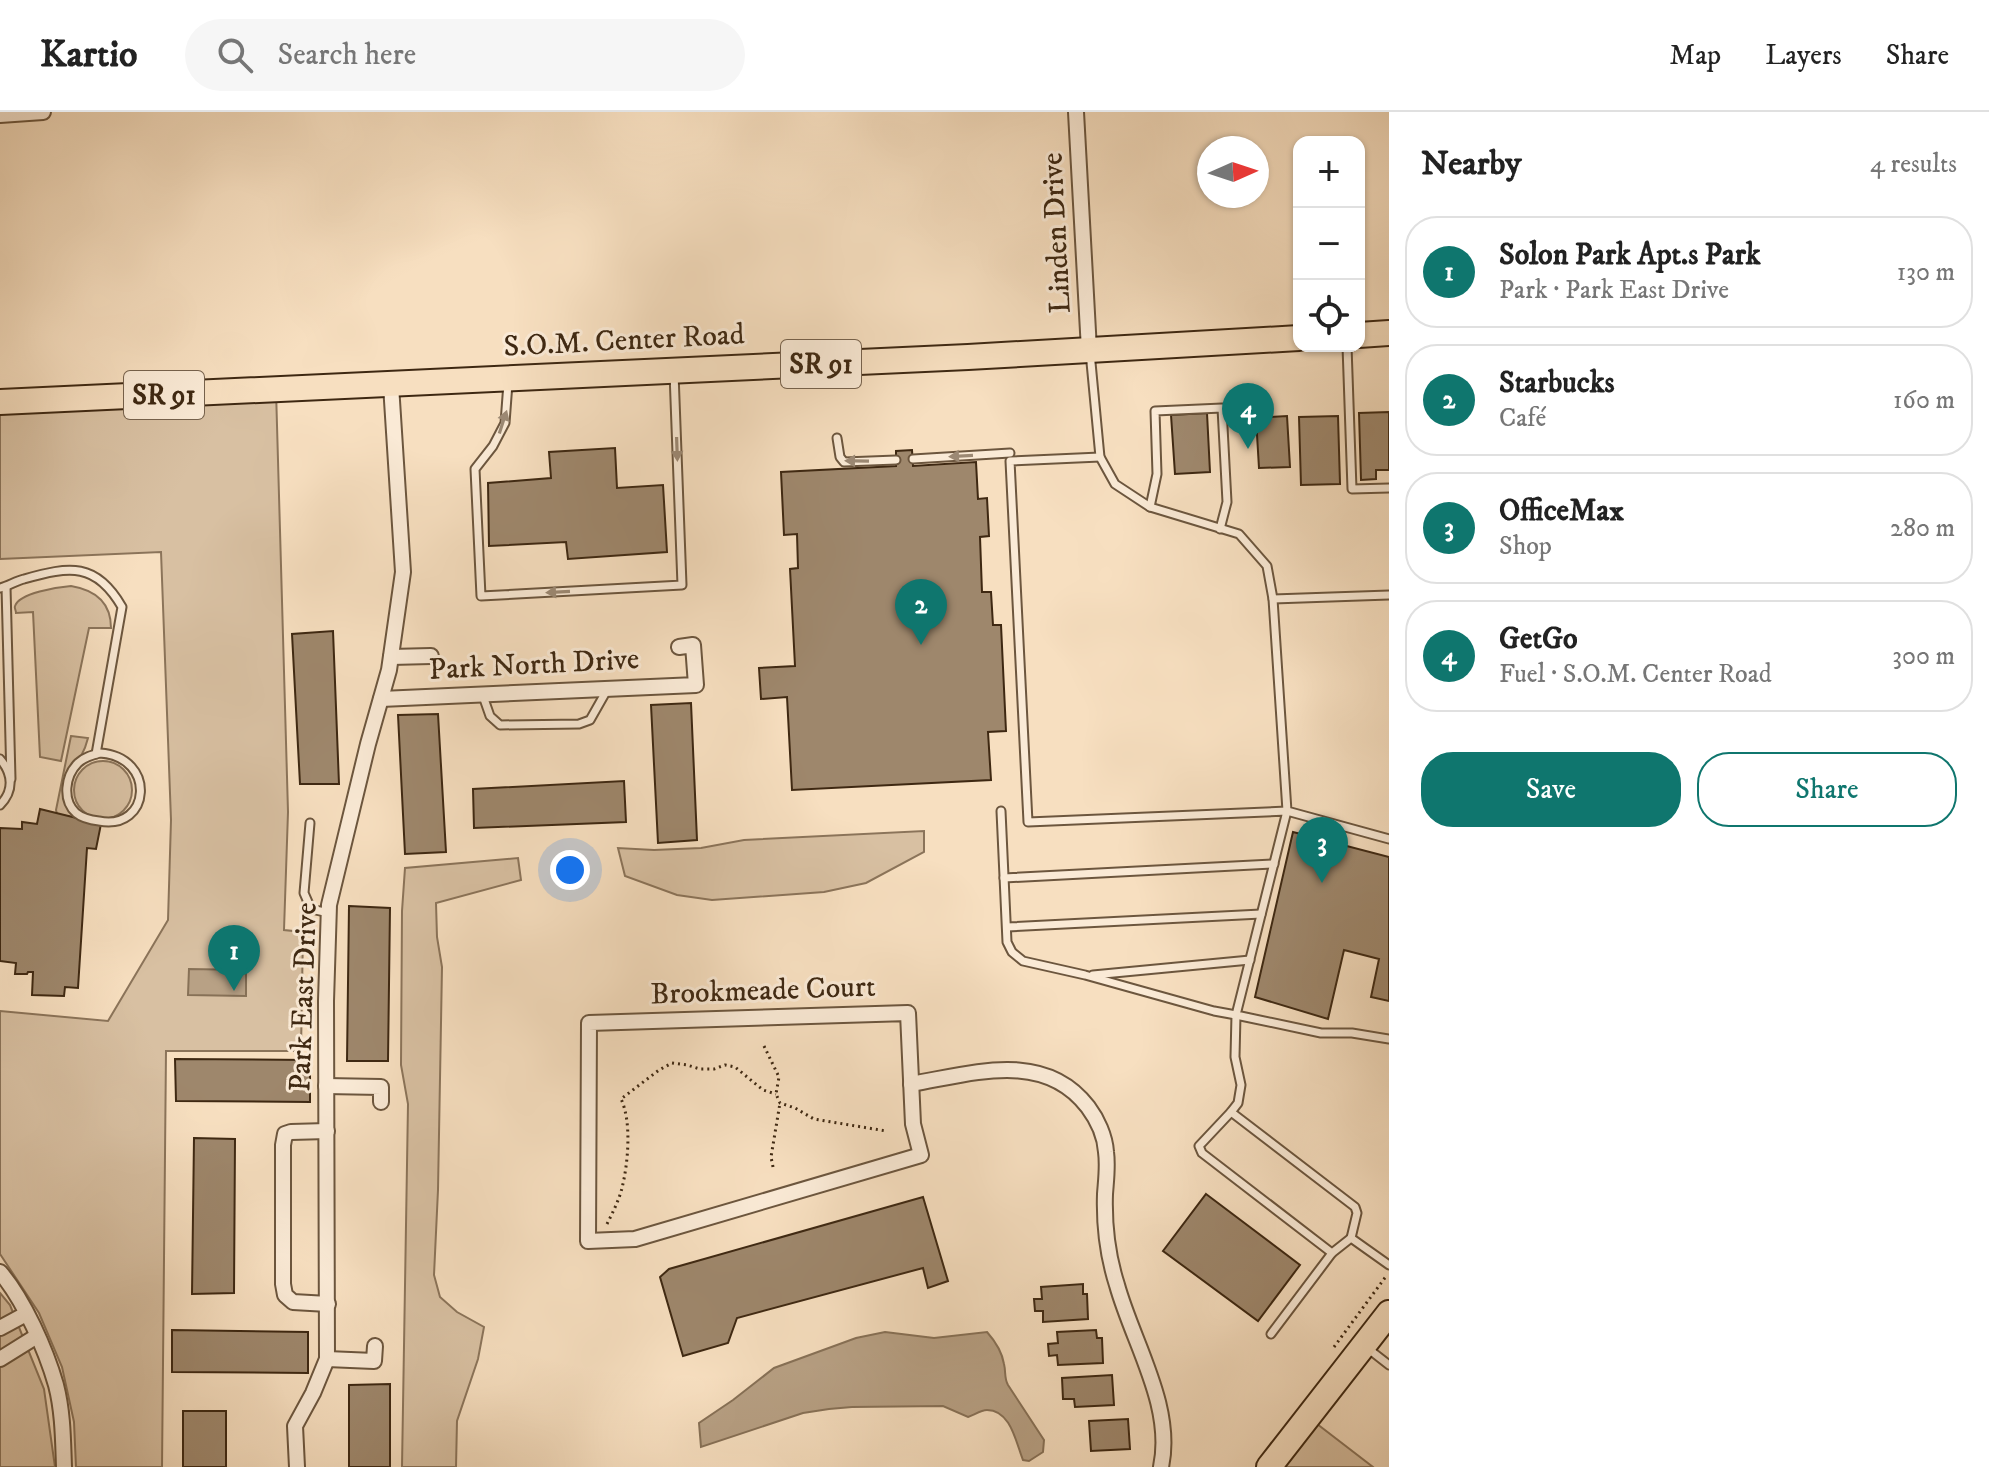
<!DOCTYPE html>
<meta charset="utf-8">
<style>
:root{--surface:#fff;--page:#f6f6f6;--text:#222;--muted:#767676;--line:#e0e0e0;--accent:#0f766e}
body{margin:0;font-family:"IM FELL DW Pica",serif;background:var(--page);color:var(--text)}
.controls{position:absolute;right:24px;top:24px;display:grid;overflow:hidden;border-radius:16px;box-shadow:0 2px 6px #0004}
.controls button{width:72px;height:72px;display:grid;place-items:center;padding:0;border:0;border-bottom:2px solid var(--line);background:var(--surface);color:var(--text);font:40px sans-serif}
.compass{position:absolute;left:1197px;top:24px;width:72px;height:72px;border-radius:50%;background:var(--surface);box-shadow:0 2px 6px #0004;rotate:87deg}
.you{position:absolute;left:570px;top:758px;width:28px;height:28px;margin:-20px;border:6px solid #fff;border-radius:50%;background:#1a73e8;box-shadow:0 0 0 12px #1a73e833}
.badge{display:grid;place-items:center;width:52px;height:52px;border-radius:50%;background:var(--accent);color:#fff;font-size:26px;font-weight:700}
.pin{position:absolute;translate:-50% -66px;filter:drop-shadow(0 2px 4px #0008)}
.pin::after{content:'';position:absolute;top:42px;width:28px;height:24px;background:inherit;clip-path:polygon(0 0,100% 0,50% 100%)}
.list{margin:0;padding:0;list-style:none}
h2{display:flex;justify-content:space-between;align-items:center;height:104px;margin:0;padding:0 32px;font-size:34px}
h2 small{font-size:26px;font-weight:400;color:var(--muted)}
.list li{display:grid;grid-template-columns:52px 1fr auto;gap:24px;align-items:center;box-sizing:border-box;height:112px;margin:0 16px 16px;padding:0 16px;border:2px solid var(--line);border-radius:32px}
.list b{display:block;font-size:30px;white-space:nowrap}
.list p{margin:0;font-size:26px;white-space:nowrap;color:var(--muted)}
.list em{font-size:26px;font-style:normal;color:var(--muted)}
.actions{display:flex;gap:16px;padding:24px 32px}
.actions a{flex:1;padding:18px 0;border:2px solid var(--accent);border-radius:32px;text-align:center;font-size:28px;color:var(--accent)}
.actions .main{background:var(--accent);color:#fff}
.icon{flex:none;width:44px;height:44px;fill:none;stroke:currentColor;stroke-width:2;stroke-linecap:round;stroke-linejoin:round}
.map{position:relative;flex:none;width:1389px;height:1355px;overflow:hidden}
header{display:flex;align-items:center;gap:48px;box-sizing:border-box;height:112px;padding:0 40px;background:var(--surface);border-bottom:2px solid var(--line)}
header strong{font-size:38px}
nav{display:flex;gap:44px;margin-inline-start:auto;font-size:28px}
.search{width:560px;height:72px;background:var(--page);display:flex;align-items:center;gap:20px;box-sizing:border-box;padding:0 28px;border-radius:44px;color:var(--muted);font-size:30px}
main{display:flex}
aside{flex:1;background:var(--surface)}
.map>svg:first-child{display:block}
.green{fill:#d8c0a2;stroke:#8b745a;stroke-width:2}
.water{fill:#b8a185;stroke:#877157;stroke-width:2}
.building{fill:#9e876c;stroke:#3e2812;stroke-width:2}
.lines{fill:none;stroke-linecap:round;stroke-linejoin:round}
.lane-casing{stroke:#6c563e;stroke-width:11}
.street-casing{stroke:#6c563e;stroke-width:18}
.primary-casing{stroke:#3e2812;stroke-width:28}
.path{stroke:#3e2812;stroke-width:3;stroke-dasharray:2 4;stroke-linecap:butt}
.lane{stroke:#faead6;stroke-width:7}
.street{stroke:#faead6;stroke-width:14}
.primary{stroke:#f7dfc0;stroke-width:24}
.oneway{fill:#9c8974}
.labels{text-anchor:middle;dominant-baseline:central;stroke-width:6;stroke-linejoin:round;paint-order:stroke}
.shield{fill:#faead6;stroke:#76624d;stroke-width:2}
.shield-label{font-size:28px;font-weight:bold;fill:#3e2812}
.street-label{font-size:30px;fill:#3e2812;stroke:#faead6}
</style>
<header>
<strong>Kartio</strong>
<div class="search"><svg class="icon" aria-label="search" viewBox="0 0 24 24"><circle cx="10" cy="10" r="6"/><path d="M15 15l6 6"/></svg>Search here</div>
<nav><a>Map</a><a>Layers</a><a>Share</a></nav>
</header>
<main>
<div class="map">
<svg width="1389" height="1355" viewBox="0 0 1389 1355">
<rect width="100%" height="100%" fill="#f7dfc0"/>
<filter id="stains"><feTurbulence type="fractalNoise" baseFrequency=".0025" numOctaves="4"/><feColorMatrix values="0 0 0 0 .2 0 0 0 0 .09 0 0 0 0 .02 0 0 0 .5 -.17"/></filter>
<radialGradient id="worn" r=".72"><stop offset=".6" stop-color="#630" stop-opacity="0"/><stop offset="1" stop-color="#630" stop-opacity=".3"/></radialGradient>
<g class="green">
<path d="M276,278L288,700L284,818L303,820L301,939H166L162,1355H76L74,1310L62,1255L39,1201L0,1142V899L108,909L168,808L171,708L161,440L0,447V290Z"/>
<path d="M71,474C95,478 111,490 111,516H89L61,649L40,645L33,500L16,501C16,498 14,496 15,494C19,481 58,475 71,474Z"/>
<path d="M71,624L88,626C78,668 47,656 76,706L57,702L56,698Z"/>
<circle cx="103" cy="678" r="29"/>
<path d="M924,719V740L866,771L824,780L712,788L677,783L625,764L618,736L654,738L701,736L744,728Z"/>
<path d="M518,746L521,768L436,791L437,825L442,855L438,1078L434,1163L440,1185L457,1200L484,1215L478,1247L457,1309L456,1355H402L408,992L401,953L402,799L405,756Z"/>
<path d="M0,1181L10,1193L44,1277L55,1355H0Z"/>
<path d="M1308,1305L1373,1355H1269Z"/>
</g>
<g class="water">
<path d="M189,857L246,858V884L188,883Z"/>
<path d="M885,1220L934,1226L987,1220C995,1229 1002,1240 1004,1252C1006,1260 1004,1266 1008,1273L1044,1328L1043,1340L1029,1349L1023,1348C1016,1331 1011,1298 987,1298C981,1298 974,1303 968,1305L943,1294L852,1295L829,1297L803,1301L701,1335L699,1311L733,1288L774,1256L856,1226Z"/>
</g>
<g class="building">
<path d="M1389,300V358H1376V367L1361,368L1359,301Z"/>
<path d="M1207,301L1210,360L1175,362L1171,303Z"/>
<path d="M1287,304L1290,355L1259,356L1256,306Z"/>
<path d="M1338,304L1340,372L1301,373L1299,305Z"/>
<path d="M615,336L617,376L663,373L667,440L568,447L566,430L489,434L488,371L551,366L549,340Z"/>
<path d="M912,338L913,354L976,350L978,387L987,386L989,424L980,425L982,480H991L993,513H1001L1006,619L988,620L991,668L792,678L787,585L761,587L759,556L795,554L790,457L798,456L797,422L784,423L781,360L896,354V339Z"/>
<path d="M333,519L339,672H300L292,522Z"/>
<path d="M691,591L697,728L658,731L651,593Z"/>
<path d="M438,602L446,740L405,742L398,603Z"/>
<path d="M624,669L626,710L474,716L473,677Z"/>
<path d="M40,697L101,712L96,737L87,736L78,876L65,875L64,884L32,883L33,860H28L27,862H15L16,851L0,849V716L22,717V710L37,712Z"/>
<path d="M1293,720L1389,745V889L1371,885L1379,847L1344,838L1328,907L1255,885Z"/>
<path d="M349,794L390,796L388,949H347Z"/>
<path d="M175,947L310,948V990L176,989Z"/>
<path d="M194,1026L235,1027L234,1181L192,1182Z"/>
<path d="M1206,1082L1300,1153L1258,1209L1163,1139Z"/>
<path d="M923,1085L948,1169L928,1176L923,1156L737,1206L728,1231L683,1244L660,1165L669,1157Z"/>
<path d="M1083,1172V1182H1087L1088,1207L1043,1210V1199H1035L1034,1187H1042L1041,1175Z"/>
<path d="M172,1218L308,1220V1261L172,1260Z"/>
<path d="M1096,1218L1097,1226H1102L1103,1251L1058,1253L1057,1243L1049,1244L1048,1232L1058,1231L1057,1220Z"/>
<path d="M1112,1263L1114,1293L1075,1295L1074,1287H1063L1062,1266Z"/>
<path d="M390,1272V1355H349V1273Z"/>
<rect x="183" y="1299" width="43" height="56"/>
<path d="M1128,1307L1130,1337L1091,1339L1089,1309Z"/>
</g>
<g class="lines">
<g class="lane-casing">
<g id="lane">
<path d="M1347,234L1352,377L1389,376"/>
<path d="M1090,240L1100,345L1115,372L1150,395L1239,422L1267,454L1273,487L1287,699L1389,727"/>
<path d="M508,271L505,311L493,334L475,357L481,484L682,473L674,261"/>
<path d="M837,326L840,345L844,350L896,348"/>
<path d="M1100,345L1010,349L1028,710L1287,699L1236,903L1321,921H1352L1389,927"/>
<path d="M913,347L1010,341"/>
<path d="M1150,395L1157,362L1155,299L1222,296L1227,390L1220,417"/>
<path d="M6,475L11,667"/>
<path d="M0,476C8,474 16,469 24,467C70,454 96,450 122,495L96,642"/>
<path d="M1273,487L1389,483"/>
<path d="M483,584L490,604L500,613L579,612L590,608L607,578"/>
<path d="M100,641C157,645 151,719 99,709C90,708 82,706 76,701C62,688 65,664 78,651C84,645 92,643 100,641Z"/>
<path d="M0,647C13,662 14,679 0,693"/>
<path d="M1001,699L1007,830L1012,840L1023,849L1085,863L1214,899L1236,903L1235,945L1241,973L1238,991L1231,1000L1199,1034L1202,1041L1332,1141L1351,1126L1389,1153"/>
<path d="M310,711L304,781L311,797L329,801"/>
<path d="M1004,766L1274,752"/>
<path d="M1007,815L1261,802"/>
<path d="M1093,863L1250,848"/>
<path d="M1231,1000L1355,1095L1357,1101L1351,1126"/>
<path d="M1271,1222L1332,1141"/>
<path d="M1366,1235L1389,1253"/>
</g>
</g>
<g class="street-casing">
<g id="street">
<path d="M1076,0L1089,238"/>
<path d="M0,3L43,0"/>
<path d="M391,545L431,544"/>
<path d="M381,587L696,573L693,533L679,535"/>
<path d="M908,901L913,1012L921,1043L635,1127L588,1129L589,911Z"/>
<path d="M911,972C971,962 1044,937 1088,995C1097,1007 1105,1024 1106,1040C1108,1054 1106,1068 1105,1082C1104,1112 1108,1145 1117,1173C1133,1231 1174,1294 1161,1355"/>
<path d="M326,974L381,975V990"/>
<path d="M327,1019L291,1020L285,1022L283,1033V1172L285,1183L293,1190L328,1192"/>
<path d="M0,1160C24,1188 46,1238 56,1273C63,1300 63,1328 64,1355"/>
<path d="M0,1216L26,1202"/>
<path d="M0,1247L37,1224"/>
<path d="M327,1247L374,1249L375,1234"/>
<path d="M297,1355L295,1314L313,1281L327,1247L326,889L329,793L368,632L389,558L403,460L391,273"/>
</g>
</g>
<g class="primary-casing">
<g id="primary">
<path d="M1359,223L1389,221"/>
<path d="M0,290L968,245L1299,226"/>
<path d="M1269,1355L1389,1201"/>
</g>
</g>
<g class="path">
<path d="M764,934L779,965L776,982L780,991L795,996L814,1007L886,1019"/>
<path d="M773,1055L771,1045L780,991"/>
<path d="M607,1112C613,1100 619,1088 622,1076C628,1052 632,1010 621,987L659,958L672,951L687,953L700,957H714L725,953L735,955L763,978L776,982"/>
<path d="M1334,1235L1387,1163"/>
</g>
<use href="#lane" class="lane"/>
<use href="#street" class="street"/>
<use href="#primary" class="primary"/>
</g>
<defs><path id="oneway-solid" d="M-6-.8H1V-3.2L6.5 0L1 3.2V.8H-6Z" transform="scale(2)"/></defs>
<g class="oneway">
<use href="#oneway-solid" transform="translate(503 310) rotate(-72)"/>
<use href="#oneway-solid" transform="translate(677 337) rotate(88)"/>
<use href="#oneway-solid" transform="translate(961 344) rotate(177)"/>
<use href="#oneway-solid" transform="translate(857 349) rotate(-179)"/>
<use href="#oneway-solid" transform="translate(558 480) rotate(177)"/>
</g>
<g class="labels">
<g class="shield">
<rect x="781" y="228" width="80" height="48" rx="6"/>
<rect x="124" y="259" width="80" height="48" rx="6"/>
</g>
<g class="shield-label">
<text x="821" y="252">SR 91</text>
<text x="164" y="283">SR 91</text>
</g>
<g class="street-label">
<text transform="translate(1057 121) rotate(-93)">Linden Drive</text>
<text transform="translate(624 229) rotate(-3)">S.O.M. Center Road</text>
<text transform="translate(534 553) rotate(-3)">Park North Drive</text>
<text transform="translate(763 879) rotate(-2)">Brookmeade Court</text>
<text transform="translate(304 885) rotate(-88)">Park East Drive</text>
</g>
</g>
<rect width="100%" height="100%" filter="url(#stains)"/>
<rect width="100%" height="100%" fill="url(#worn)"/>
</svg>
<div class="controls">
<button>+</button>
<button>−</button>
<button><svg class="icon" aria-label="locate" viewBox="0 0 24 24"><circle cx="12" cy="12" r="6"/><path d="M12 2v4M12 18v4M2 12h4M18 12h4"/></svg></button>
</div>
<svg class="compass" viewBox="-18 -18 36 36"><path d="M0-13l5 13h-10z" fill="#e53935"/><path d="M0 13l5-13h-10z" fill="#767676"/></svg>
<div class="you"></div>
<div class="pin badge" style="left:234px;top:879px">1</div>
<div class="pin badge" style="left:921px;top:533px">2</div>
<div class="pin badge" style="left:1322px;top:771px">3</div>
<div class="pin badge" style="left:1248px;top:337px">4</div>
</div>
<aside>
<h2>Nearby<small>4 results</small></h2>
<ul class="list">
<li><span class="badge">1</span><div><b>Solon Park Apt.s Park</b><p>Park · Park East Drive</p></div><em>130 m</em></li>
<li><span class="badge">2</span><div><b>Starbucks</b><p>Café</p></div><em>160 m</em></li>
<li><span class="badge">3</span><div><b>OfficeMax</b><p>Shop</p></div><em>280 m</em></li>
<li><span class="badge">4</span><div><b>GetGo</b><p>Fuel · S.O.M. Center Road</p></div><em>300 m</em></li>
</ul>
<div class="actions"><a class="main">Save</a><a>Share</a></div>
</aside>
</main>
